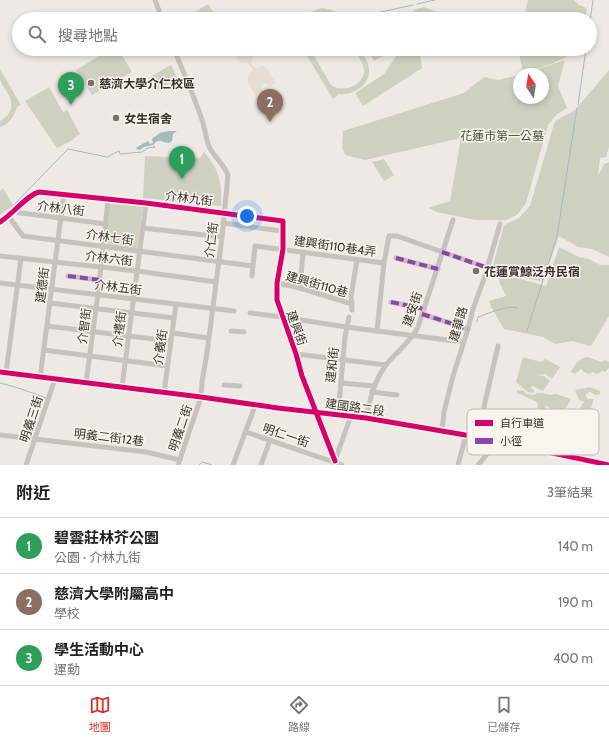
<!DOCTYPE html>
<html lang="zh-TW">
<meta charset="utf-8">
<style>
:root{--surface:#fff;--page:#f6f6f6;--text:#202124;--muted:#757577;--line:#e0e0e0;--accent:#d93025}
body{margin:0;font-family:Cabin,"Noto Sans TC",sans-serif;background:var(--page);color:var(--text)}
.compass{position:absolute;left:513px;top:68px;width:36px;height:36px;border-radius:50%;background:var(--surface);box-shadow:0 2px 6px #0003;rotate:348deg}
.you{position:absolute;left:247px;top:216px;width:14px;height:14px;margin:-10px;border:3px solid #fff;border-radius:50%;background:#1a73e8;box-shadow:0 0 0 6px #1a73e833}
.badge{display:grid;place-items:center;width:26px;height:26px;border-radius:50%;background:var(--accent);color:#fff;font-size:13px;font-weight:700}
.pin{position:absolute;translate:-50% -33px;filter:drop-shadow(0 1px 2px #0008)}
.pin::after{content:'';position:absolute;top:21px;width:14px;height:12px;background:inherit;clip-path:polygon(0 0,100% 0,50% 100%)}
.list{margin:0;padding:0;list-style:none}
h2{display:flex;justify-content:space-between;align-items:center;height:52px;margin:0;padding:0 16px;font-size:17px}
h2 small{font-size:13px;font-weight:400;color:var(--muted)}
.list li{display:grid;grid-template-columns:26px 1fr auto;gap:12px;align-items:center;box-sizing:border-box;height:56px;padding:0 16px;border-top:1px solid var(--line)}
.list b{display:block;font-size:15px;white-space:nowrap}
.list p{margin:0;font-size:13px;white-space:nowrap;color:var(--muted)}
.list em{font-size:13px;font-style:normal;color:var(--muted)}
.icon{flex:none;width:22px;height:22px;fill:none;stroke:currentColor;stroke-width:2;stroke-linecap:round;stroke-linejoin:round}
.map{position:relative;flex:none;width:609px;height:465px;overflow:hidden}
.search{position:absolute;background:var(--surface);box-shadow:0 2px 6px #0003;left:12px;right:12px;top:12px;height:44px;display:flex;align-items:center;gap:10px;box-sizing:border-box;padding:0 14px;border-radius:22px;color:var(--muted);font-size:15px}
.sheet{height:220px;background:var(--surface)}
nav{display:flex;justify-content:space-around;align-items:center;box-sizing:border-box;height:56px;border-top:1px solid var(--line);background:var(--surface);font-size:11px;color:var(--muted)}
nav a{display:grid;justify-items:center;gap:2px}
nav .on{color:var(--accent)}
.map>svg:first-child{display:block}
.green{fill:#ced1c0}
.plaza{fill:#e6ded3}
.water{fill:#a3bbbc}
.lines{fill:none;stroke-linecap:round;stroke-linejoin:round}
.stream{stroke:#a3bbbc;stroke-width:1}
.minor{stroke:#c7c2bd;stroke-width:5}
.quiet{stroke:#8e44ad;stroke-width:4;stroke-dasharray:8 4;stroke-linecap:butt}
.cycleway-casing{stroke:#f9f4ed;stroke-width:8}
.cycleway{stroke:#d6006c;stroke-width:5}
.poi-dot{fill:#77716c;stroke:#f9f4ed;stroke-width:1.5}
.labels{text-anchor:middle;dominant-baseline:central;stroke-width:3;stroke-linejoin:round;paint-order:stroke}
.poi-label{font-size:12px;font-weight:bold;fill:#37302b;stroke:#f9f4ed;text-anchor:start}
.park-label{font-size:12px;fill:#455332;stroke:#f9f4ed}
.street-label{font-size:12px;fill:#37302b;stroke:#f9f4ed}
.key{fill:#f9f4ed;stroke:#bfb9b3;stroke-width:1}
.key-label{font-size:11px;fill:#37302b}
</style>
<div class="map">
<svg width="609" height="465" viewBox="0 0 609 465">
<rect width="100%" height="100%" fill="#eee9e4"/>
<g class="green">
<path d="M528,0H574L579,5L587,8L586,19H521L524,16Z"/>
<path d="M208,4L214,13L203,19H190L188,16Z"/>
<path d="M424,7L437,12L431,19H410L413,10Z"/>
<path d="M322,8C331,9 338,11 343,19C334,19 334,14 326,14C316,14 311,19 301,19L312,11Z"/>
<path d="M111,49H118L132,72L92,95L76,70Z"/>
<path d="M303,49H310L331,85C342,94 366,85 364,69C363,62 357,55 353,49H360C363,55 369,62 369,70C370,86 352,96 337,94L338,95L333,99Z"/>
<path d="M367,49H394L374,61Z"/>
<path d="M401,49H419L422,68L363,106L355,93L384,74Z"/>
<path d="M518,49H574C568,61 536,69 523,72Z"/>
<path d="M565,60L558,86L567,108L556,115L548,125L526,203L517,215L506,220H476L437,212L428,208L450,201L461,138L365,160L345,155L342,147L343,131L464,93L484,77L498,80L519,75V98H543V74H524Z"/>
<path d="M171,65L178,79L158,90L150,77Z"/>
<path d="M0,69L21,105L17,107C14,116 10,124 0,127V121C5,118 9,115 11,109C14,96 3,90 0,79C0,76 0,72 0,69Z"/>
<path d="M609,70V147L606,157L600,158L598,176L604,164L609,162V257L592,249L578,247L559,236L543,281L509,276L546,286L559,247L579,257L589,259L600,265H609V316L591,346L572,341L555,344L543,337L504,329L491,307L489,301L506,296L499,282L501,274L491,272L504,225L519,218L530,206L554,124L557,120L575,110Z"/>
<path d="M49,87L63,112L67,110L80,134L69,142L57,148L25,101Z"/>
<path d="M204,152C220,171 222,182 221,206L143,198L145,156L200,158Z"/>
<path d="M384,159L394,175L384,181L372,162Z"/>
<path d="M3,188L13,205L0,215V191Z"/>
<path d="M109,204L143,206L137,250L105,246Z"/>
<path d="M523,357L541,362L545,359L560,367L552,379L545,374L536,375L544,376L550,381L543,391L533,386L530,388L534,390V393L528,392L516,382Z"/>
<path d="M588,357L601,362L605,360L609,362V368L605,372L602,371L597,374L592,372L590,374L584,372L581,369L575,374L571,372C575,364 579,358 588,357Z"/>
<path d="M590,387L600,391V394L596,395L590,392L586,394L587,399H594L590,411L580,408L583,403L585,402L579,400L575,390Z"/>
<path d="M517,390L524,391L527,394L534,395L537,393H543L550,395L556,394L571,399L562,415L545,405L547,412V422L539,424L542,414L538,409L537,402L517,393Z"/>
</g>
<path class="plaza" d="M238,49H252L254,54L251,62L256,69L262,66L267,68L276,83L269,87L266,83L261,86L263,91L255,95L247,81L249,73L253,70L248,63H242L237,59L236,57Z"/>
<path class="water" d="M168,131H177L173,134L172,141L169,143C161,143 160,137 153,145L144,147L140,150L136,149L137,147L148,141L150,144L153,143L152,139L153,138L160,133Z"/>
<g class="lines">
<g class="stream">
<path d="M417,4L435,0"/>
<path d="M372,14L413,5"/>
<path d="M590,22L593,0"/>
<path d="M578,105L586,49"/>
<path d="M0,219L68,149L107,157L119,151L120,154L142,152L148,148L155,147L153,145"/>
<path d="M477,322L478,317C490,313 506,305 518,308"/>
<path d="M527,331L557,236L577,108"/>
<path d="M0,383L15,387L47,398"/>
<path d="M202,462L212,465"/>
<path d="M199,465L201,463"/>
</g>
<g class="minor">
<path d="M155,0L162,19"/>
<path d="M174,49C184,74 195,98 203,123C205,130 206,137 208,144C212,156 223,162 228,175L222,237L207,353L202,382L201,397L178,465"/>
<path d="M14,212L106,224"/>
<path d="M9,217L23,236L253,266"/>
<path d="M0,222C13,214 27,195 39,192L146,203L283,221V249L277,283V300L296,354L302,376L335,461"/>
<path d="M223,223L282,231"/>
<path d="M143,228L222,237"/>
<path d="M0,256L137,271L216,282"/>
<path d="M396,258L438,269"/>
<path d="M68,276L99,280"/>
<path d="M252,276L255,246L384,263"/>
<path d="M0,283L234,311"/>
<path d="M277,283L300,288L352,304"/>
<path d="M300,288L303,252"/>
<path d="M391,302L424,309"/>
<path d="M50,303L174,318"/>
<path d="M352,310L351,296L357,260"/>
<path d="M250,313L282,317L346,327L463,342"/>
<path d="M422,314L468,329"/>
<path d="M47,326L170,341"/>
<path d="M231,331L244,332"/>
<path d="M377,331L384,263L389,236H397L488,268"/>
<path d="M172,333L208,338"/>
<path d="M44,350L167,366"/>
<path d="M296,354L386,365"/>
<path d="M0,372L201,397L278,408L366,418L477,437L609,465"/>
<path d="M6,373L21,258"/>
<path d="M40,378L64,194"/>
<path d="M86,383L98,294L108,200"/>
<path d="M341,383L374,386"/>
<path d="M224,385L240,386"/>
<path d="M122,387L146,203"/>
<path d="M372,392L397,395"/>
<path d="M164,393L176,304"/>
<path d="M338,415L345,337L349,317"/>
<path d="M366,418C370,399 374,381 386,365C396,352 411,342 418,327L453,220"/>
<path d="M442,431L444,412L453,376L468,329L473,309L485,276L500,224"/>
<path d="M246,432L342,465"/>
<path d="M0,435L146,452L180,460"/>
<path d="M477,437L498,346"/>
<path d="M334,463L351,416"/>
<path d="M26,465L55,379"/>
<path d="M233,465L255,406"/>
<path d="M261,465L270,440"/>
<path d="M458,465L466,435"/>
<path d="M478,465L489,452L493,441"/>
</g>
<g class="quiet">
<path d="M442,252L488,268"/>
<path d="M396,258L438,269"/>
<path d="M68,276L99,280"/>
<path d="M391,302L424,309"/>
<path d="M422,314L468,329"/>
</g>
<g class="cycleway-casing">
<g id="cycleway">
<path d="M0,222C13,214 27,195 39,192L146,203L283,221V249L277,283V300L296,354L302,376L335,461"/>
<path d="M0,372L201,397L278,408L366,418L477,437L609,465"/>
</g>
</g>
<use href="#cycleway" class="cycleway"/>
</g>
<g class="poi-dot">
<circle cx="91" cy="83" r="4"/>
<circle cx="116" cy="118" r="4"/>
<circle cx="476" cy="271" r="4"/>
</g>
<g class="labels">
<g class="poi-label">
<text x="99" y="83">慈濟大學介仁校區</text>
<text x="124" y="118">女生宿舍</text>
<text x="484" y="271">花蓮賞鯨泛舟民宿</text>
</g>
<g class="park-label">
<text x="502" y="135">花蓮市第一公墓</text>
</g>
<g class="street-label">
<text transform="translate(189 198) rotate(7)">介林九街</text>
<text transform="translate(61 208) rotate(7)">介林八街</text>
<text transform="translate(110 237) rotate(8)">介林七街</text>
<text transform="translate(211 240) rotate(-83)">介仁街</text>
<text transform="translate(335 246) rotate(8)">建興街110巷4弄</text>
<text transform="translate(109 258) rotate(7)">介林六街</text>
<text transform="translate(317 284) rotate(16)">建興街110巷</text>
<text transform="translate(42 285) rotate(-83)">建德街</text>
<text transform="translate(118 287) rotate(7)">介林五街</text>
<text transform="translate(412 309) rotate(-71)">建安街</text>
<text transform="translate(458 324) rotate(-74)">建華路</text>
<text transform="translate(84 326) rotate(-83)">介智街</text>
<text transform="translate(297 328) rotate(70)">建興街</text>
<text transform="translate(119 329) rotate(-83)">介禮街</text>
<text transform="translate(160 347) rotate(-82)">介義街</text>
<text transform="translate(332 365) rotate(-84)">建和街</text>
<text transform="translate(355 407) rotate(8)">建國路二段</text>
<text transform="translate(31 419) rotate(-72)">明義三街</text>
<text transform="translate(180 428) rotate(-71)">明義二街</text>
<text transform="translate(286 435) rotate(19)">明仁一街</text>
<text transform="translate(109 437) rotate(7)">明義二街12巷</text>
</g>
</g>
<rect x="467" y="409" width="132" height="46" rx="6" class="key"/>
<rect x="475" y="420" width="18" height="6" fill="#d6006c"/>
<rect x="475" y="438" width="18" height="6" fill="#8e44ad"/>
<g class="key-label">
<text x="500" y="427">自行車道</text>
<text x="500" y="445">小徑</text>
</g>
</svg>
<svg class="compass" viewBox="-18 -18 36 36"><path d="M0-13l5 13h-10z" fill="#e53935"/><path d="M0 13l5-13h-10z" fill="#757577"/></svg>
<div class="you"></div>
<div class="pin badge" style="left:182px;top:179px;background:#2e9e5b">1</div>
<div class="pin badge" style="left:270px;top:122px;background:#8d6e63">2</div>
<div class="pin badge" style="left:71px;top:105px;background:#2e9e5b">3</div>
<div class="search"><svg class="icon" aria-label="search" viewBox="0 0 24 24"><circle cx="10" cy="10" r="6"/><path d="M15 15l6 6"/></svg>搜尋地點</div>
</div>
<section class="sheet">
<h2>附近<small>3筆結果</small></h2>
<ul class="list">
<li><span class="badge" style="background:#2e9e5b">1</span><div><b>碧雲莊林芥公園</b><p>公園 · 介林九街</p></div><em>140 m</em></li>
<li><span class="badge" style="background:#8d6e63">2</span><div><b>慈濟大學附屬高中</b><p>學校</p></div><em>190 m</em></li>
<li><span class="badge" style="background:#2e9e5b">3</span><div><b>學生活動中心</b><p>運動</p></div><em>400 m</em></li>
</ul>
</section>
<nav>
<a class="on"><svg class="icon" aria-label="map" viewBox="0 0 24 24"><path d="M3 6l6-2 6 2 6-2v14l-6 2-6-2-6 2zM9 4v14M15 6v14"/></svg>地圖</a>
<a><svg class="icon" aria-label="directions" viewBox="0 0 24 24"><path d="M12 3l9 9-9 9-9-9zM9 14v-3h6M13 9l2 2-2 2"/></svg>路線</a>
<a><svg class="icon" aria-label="saved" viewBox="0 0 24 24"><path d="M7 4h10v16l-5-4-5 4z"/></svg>已儲存</a>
</nav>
